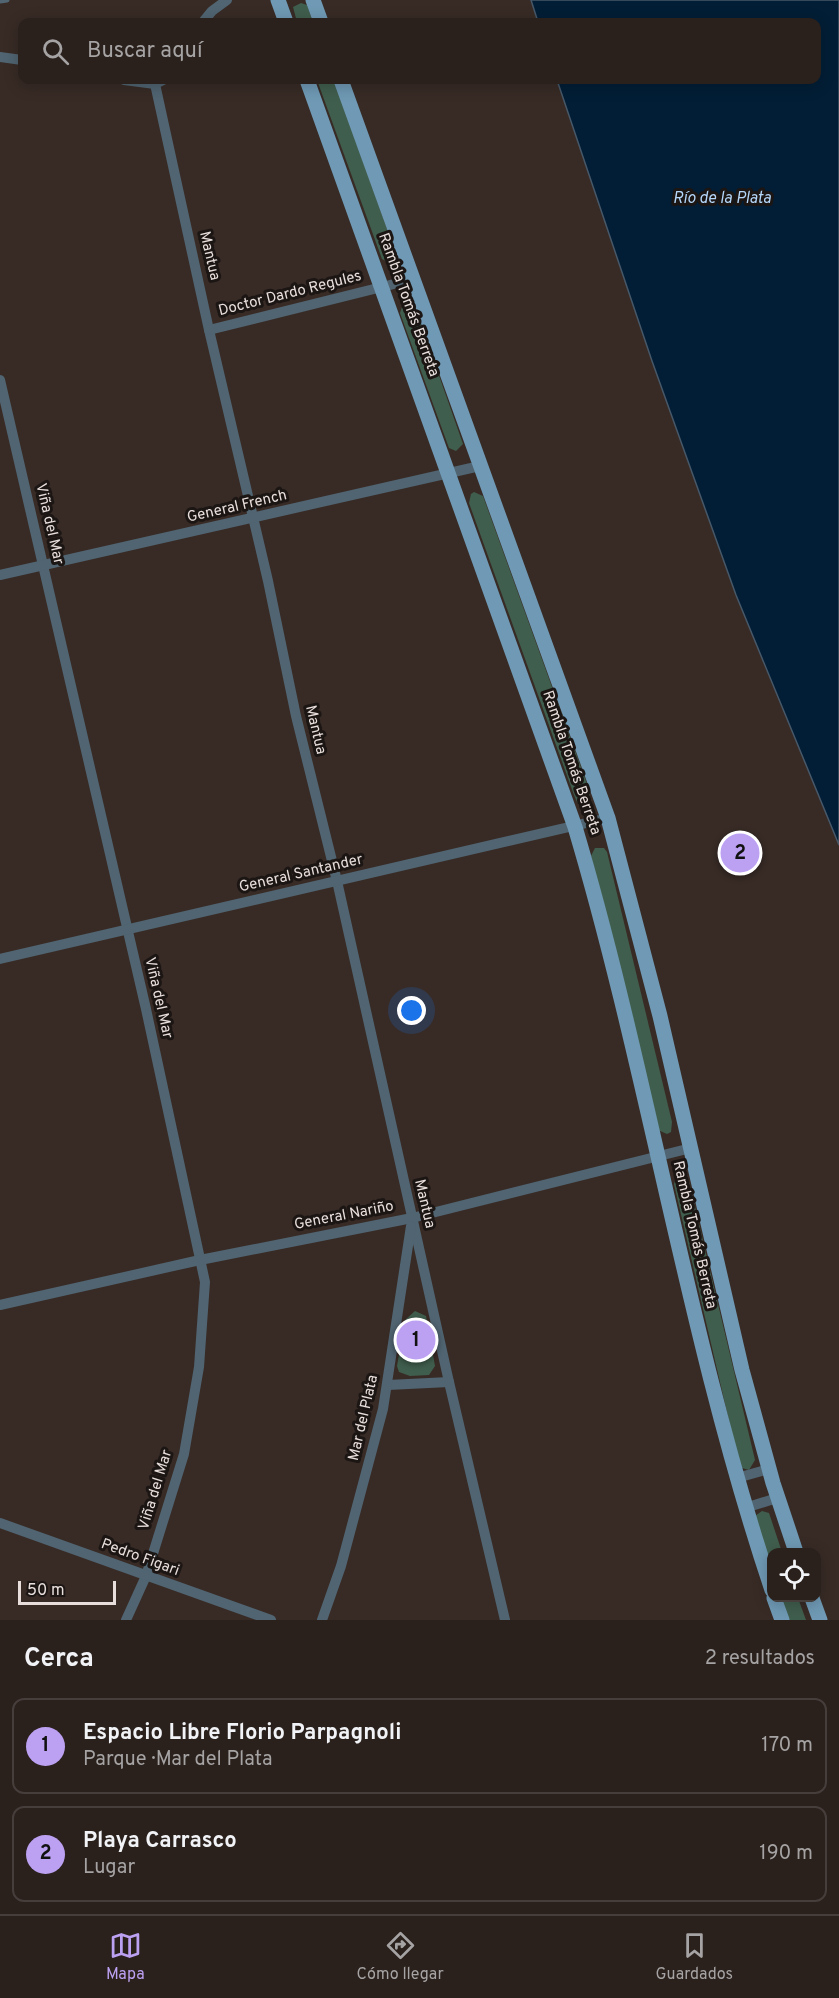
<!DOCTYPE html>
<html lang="es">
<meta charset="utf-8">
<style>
:root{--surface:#2a201c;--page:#322825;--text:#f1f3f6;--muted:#a5a3a3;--line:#463e3b;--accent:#bca0f2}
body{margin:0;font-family:Overpass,sans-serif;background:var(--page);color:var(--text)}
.controls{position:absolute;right:18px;bottom:18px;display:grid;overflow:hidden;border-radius:12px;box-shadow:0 3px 15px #0003}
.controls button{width:54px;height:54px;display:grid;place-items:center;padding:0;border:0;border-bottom:2px solid var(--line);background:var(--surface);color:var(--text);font:30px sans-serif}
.scale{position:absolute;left:18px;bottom:15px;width:98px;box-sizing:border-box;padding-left:6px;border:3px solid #e8dfdc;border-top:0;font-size:16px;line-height:21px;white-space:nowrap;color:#e8dfdc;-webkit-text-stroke:4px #1b1513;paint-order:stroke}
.you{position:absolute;left:412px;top:1011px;width:21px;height:21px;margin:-15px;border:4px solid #fff;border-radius:50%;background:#1a73e8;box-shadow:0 0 0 9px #1a73e833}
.badge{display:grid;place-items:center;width:39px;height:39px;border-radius:50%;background:var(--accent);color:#111;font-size:20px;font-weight:700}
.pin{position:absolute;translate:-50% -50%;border:3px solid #fff;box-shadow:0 2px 6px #0006}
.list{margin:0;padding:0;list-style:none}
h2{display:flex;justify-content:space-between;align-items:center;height:78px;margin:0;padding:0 24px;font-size:26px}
h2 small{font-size:20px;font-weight:400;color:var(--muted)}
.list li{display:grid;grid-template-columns:39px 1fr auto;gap:18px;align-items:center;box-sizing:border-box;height:96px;margin:0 12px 12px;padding:0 12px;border:2px solid var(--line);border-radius:12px}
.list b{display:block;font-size:22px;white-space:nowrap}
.list p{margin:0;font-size:20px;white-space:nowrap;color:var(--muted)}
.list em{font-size:20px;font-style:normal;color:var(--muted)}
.icon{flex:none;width:33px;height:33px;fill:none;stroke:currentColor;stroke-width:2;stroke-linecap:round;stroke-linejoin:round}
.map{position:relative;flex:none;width:839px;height:1620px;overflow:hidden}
.search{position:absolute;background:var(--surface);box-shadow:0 3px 15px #0003;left:18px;right:18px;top:18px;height:66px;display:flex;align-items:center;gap:15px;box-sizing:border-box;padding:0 21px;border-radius:12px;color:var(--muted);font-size:22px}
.sheet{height:294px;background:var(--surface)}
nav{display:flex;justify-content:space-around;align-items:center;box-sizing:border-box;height:84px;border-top:2px solid var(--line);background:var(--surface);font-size:16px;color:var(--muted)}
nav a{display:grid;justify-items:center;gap:3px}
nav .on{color:var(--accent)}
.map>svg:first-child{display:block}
.green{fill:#405e4d}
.water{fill:#021e36;stroke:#475868;stroke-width:1.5}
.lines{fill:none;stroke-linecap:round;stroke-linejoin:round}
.service{stroke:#506471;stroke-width:5}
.minor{stroke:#506471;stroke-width:10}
.primary{stroke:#6f99b4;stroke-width:15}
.labels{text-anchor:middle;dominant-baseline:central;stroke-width:6;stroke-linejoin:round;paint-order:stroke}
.street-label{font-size:15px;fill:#e8dfdc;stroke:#1b1513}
.water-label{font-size:16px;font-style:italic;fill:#b3d6f9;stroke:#1b1513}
</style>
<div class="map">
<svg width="839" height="1620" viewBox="0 0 839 1620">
<rect width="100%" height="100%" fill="#382b26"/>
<g class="green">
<path d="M301,3L307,5L313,22H297L293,7Z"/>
<path d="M317,80H334L396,254L390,263L382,259Z"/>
<path d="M408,303L415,307L463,444L456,451L449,448L400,313L403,304Z"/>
<path d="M474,492L483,496L590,792L588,804L583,806L577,802L574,795L469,503L471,494Z"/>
<path d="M595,848H604L607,852L672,1122L671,1132L667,1134L658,1130L591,856Z"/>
<path d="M681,1176L689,1182L755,1460L749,1470L742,1468L733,1438L674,1184L676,1178Z"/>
<path d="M415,1311L426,1316L435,1366L429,1375L410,1376L399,1372L397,1366L405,1320Z"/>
<path d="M762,1511L769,1513L782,1552H772L771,1571L755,1516Z"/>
<path d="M781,1598H798L806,1620H789Z"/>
</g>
<path class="water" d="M531,0H839V845L736,595L652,361L557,80H816V22H538Z"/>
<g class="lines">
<path class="service" d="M0,1L7,0"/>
<g class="minor">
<path d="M203,22L212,11L227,0"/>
<path d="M0,57L22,60"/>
<path d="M124,80L155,84L163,80"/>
<path d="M155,84L209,330L268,581L296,716L337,881L449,1382"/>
<path d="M209,330L414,279"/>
<path d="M0,380L146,1009L205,1282L199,1367L184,1454L146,1576L126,1620"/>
<path d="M0,575L480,466"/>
<path d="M0,959L608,818"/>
<path d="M0,1305L200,1260L412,1218L691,1148"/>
<path d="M388,1385L449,1382L505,1620"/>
<path d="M737,1478L769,1469"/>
<path d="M745,1508L777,1498"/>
<path d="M0,1523L271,1620"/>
<path d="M322,1620L341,1566L383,1409L411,1226"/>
</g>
<g class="primary">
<path d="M278,0L286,22"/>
<path d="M313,0L321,22"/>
<path d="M307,80L575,827C650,1079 688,1340 772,1590"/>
<path d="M341,80L608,818L660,1016L742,1370L773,1483L796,1552"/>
<path d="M774,1598L782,1620"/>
<path d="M812,1598L820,1620"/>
</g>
</g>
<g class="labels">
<g class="street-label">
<text transform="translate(209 256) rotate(77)">Mantua</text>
<text transform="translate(290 294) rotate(-14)">Doctor Dardo Regules</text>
<text transform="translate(408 305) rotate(70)">Rambla Tomás Berreta</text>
<text transform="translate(237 507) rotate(-13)">General French</text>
<text transform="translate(49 524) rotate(77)">Viña del Mar</text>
<text transform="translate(315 730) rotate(77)">Mantua</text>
<text transform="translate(571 763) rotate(71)">Rambla Tomás Berreta</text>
<text transform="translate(301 874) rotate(-13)">General Santander</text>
<text transform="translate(158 998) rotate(77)">Viña del Mar</text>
<text transform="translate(424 1204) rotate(77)">Mantua</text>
<text transform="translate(344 1216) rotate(-11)">General Nariño</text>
<text transform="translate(694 1235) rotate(77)">Rambla Tomás Berreta</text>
<text transform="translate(364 1418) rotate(-77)">Mar del Plata</text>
<text transform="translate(156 1490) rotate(-73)">Viña del Mar</text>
<text transform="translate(140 1558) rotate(20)">Pedro Figari</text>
</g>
<g class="water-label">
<text x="722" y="199">Río de la Plata</text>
</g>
</g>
</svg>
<div class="controls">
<button><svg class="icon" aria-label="locate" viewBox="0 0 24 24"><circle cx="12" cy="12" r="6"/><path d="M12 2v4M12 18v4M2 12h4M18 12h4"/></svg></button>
</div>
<div class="scale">50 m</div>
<div class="you"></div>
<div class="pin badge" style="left:416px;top:1340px">1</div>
<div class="pin badge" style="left:740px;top:853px">2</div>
<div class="search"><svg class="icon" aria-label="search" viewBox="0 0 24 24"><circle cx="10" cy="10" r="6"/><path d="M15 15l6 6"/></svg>Buscar aquí</div>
</div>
<section class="sheet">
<h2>Cerca<small>2 resultados</small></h2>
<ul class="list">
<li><span class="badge">1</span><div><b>Espacio Libre Florio Parpagnoli</b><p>Parque · Mar del Plata</p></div><em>170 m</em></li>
<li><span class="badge">2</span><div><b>Playa Carrasco</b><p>Lugar</p></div><em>190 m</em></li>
</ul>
</section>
<nav>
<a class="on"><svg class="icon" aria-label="map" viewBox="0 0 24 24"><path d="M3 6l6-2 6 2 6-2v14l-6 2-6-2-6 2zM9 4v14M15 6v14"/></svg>Mapa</a>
<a><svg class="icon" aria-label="directions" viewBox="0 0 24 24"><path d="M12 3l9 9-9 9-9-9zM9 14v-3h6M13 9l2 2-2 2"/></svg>Cómo llegar</a>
<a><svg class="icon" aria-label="saved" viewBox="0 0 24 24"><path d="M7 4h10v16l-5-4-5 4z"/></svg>Guardados</a>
</nav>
